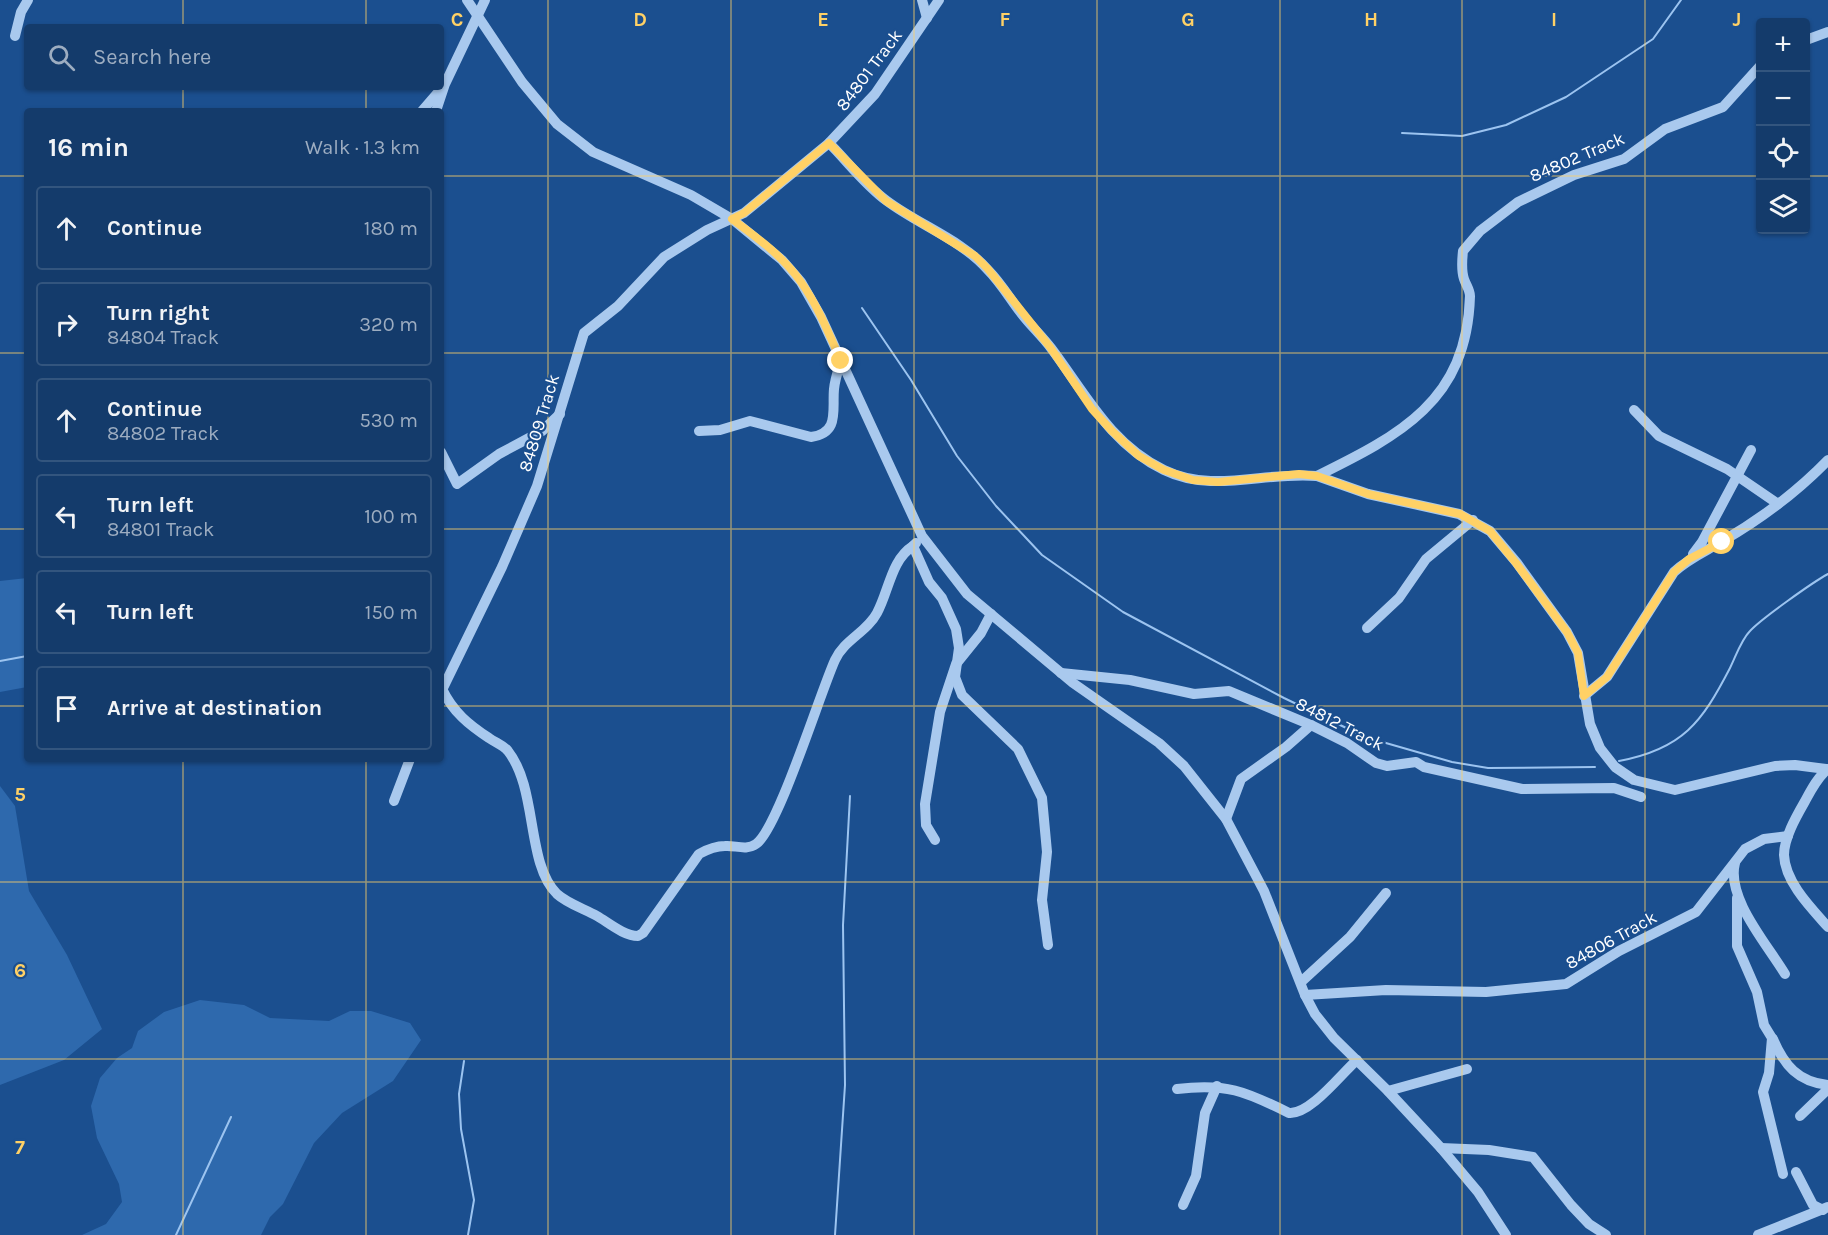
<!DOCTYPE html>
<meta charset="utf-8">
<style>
:root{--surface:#143b6b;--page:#1d4271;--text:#f1f3f6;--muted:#9dadc1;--line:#33557e}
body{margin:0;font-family:Karla,sans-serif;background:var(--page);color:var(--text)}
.controls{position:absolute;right:18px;top:18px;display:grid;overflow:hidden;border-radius:6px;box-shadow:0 2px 4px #0004}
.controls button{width:54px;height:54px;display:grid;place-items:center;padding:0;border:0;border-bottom:2px solid var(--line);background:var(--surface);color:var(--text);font:30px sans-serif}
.stop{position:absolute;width:18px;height:18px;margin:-14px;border:4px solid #ffd166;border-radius:50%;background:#fff}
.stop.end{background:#ffd166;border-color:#fff;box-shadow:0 2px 6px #0008}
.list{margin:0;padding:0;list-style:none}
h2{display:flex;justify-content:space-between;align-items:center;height:78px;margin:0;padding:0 24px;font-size:26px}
h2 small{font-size:20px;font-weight:400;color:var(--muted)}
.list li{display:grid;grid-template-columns:39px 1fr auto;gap:18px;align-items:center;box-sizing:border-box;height:84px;margin:0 12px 12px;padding:0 12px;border:2px solid var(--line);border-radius:6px}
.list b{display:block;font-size:22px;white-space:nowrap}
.list p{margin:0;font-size:20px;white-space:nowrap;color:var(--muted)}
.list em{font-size:20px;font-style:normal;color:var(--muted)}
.icon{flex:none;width:33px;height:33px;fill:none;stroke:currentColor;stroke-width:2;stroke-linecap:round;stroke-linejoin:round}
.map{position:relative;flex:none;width:1828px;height:1235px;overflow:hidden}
.search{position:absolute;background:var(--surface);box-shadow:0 2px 4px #0004;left:24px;top:24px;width:420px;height:66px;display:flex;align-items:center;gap:15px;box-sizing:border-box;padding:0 21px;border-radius:6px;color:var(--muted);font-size:22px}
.panel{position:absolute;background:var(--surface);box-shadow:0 2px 4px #0004;left:24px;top:108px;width:420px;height:654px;border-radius:6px}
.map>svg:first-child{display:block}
.green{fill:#2e69ad}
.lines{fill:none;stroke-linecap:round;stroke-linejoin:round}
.stream{stroke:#9cc4f0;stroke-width:2}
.minor{stroke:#a9c9ee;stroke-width:10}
.route{stroke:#ffd166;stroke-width:8}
.grid{fill:none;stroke:#ffd166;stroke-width:1.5;stroke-opacity:0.55}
.labels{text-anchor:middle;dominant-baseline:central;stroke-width:4.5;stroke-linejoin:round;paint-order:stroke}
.street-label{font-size:18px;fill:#fff;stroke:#1b4f8f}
.grid-label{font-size:20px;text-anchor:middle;font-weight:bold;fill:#ffd166;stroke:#1b4f8f;stroke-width:4.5;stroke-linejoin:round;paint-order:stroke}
</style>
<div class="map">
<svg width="1828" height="1235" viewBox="0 0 1828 1235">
<rect width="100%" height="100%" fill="#1b4f8f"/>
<g class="green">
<path d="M27,578V687L0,692V581Z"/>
<path d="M0,786L15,806L29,891L67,955L102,1029L64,1060L0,1085Z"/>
<path d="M200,1000L244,1005L270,1018L329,1021L350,1011H371L410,1023L421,1040L393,1081L342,1113L314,1143L283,1204L270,1217L261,1235H82L106,1224L122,1202L119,1184L97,1138L91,1106L100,1078L117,1058L132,1048L138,1031L164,1012Z"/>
</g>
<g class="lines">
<g class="stream">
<path d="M1402,133L1462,136L1506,125L1566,97L1653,39L1681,0"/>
<path d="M862,308L911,380L957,456L996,506L1042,555L1123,612L1284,698L1365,737L1452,762L1488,768L1595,767"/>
<path d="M0,661L27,656"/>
<path d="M1619,761C1683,749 1702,722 1730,668C1736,656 1741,640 1750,631C1761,619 1813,582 1828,574"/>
<path d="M464,1061L459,1094L461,1129L474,1200L468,1235"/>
<path d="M176,1235L231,1117"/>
<path d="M835,1235L845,1085L843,925L850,796"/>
</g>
<g class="minor">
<path d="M467,0L522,82L557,124L593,152L691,195L732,219L782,260L801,282L821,317L922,536L967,594L1073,683L1159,743L1184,766L1226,819L1264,891L1305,995L1315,1014L1334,1038L1388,1091L1441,1148L1478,1192L1506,1235"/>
<path d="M922,0L927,18"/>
<path d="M15,36L21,12L28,0"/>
<path d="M1806,40L1828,32"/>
<path d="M422,111L441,89"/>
<path d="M436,111L445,84L485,0"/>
<path d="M829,143C848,162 865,185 887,201C919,225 962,240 988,270C1001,283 1010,299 1021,313C1030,325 1042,336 1051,348C1085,393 1110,444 1164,470C1213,494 1265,471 1317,476C1400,435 1467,401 1470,296C1470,290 1466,285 1464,279C1461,270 1462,260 1463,251L1480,231L1518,202L1574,175L1624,159L1665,129L1723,107L1760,66"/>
<path d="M1634,410L1659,436L1727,469L1778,504"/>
<path d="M699,431L720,430L750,421L811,437C840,433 832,410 834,389C835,379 838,371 841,361"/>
<path d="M441,452L457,484L499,454L542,431L560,414"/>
<path d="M1317,476L1368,494L1459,514L1490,531L1517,563L1567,632L1578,653L1590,724L1600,748L1615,767L1634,780L1675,790L1775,766L1795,765L1826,769"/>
<path d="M916,543L913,546L929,582L942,598L956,629L959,648L955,677L962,695L1018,749L1042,798L1047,852L1042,900L1048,945"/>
<path d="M1693,554L1702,542L1751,450"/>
<path d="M1367,628L1399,598L1426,559L1473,520"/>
<path d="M1061,673L1130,680L1194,694L1229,691L1311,725L1347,743L1376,763L1387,766L1416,762L1424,767L1522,789L1614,788L1641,797"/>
<path d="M442,689C453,712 469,725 489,738C496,743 503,745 508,751C538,789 526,864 557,894C568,904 585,909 597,916C609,923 624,936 638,936L643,933L699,854C708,849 715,846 725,846C735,845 746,851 756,844C778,829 820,693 835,660C844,640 867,632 877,613C889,591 891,560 913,546"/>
<path d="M441,692L502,567L537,486L584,333L618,306L664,257L707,230L744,213L829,143L875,94L939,0"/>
<path d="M1584,696L1607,677L1674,572C1688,559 1704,552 1721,542C1759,520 1797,492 1828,460"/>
<path d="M1828,769C1818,776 1810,792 1804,803C1796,817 1784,838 1784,855C1785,882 1811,908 1828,927"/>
<path d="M394,801L410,759"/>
<path d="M1226,819L1241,779L1286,747L1311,725"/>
<path d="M935,840L926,825L925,804L940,712L956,664L981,633L991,614"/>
<path d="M1735,863C1726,898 1767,944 1785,974"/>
<path d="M1737,898V946L1757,992L1764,1025L1772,1038L1769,1073L1763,1092L1783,1174"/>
<path d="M1301,982L1350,937L1386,893"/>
<path d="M1305,995L1386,990L1486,992L1566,984L1619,951L1696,912L1745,849L1764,839L1788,836"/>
<path d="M1773,1039C1784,1065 1798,1082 1828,1085"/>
<path d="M1177,1089C1226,1083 1245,1091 1289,1113C1310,1115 1341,1074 1357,1060"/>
<path d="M1388,1091L1467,1069"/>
<path d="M1800,1116L1828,1089"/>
<path d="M1441,1148L1489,1150L1533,1157L1571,1205L1589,1224L1606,1235"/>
<path d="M1796,1172L1813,1205L1823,1210"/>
<path d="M1183,1205L1196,1176L1205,1113L1217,1086"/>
<path d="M1758,1235L1828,1207"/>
</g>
</g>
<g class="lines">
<path class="route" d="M841,361C829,334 818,306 801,282C783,256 756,237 732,219L744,213L829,143L886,201L975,256L988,269L1050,347L1092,409L1112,431L1139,456L1164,470L1193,480L1218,482L1299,474L1317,476L1368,494L1460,514L1490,531L1516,563L1567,632L1578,653L1584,696L1607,677L1674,572L1689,559L1722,542"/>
</g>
<path class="grid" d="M183,0V27M366,0V27M548,0V1235M731,0V1235M914,0V1235M1097,0V1235M1280,0V1235M1462,0V1235M1645,0V1235M183,87V111M366,87V111M0,176H27M441,176H1760M1806,176H1828M0,353H27M441,353H1828M0,529H27M441,529H1828M0,706H27M441,706H1828M183,759V1235M366,759V1235M0,882H1828M0,1059H1828"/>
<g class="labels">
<g class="street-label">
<text transform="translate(869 70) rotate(-53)">84801 Track</text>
<text transform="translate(1577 157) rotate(-23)">84802 Track</text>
<text transform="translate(539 423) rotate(-73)">84809 Track</text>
<text transform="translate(1340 724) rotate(27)">84812 Track</text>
<text transform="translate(1611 940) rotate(-29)">84806 Track</text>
</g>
</g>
<g class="grid-label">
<text x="457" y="26">C</text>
<text x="640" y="26">D</text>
<text x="823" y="26">E</text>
<text x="1005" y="26">F</text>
<text x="1188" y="26">G</text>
<text x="1371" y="26">H</text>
<text x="1554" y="26">I</text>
<text x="1737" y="26">J</text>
<text x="20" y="801">5</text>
<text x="20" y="977">6</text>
<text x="20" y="1154">7</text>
</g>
</svg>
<div class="controls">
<button>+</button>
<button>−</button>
<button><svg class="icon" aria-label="locate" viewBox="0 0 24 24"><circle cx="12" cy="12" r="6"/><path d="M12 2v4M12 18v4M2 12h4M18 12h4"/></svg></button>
<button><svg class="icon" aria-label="layers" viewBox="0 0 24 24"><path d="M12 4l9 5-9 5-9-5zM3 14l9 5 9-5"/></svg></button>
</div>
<div class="stop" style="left:1722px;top:542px"></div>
<div class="stop end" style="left:841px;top:361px"></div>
<div class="search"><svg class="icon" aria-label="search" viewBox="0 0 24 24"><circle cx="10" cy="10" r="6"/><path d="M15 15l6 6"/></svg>Search here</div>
<section class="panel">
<h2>16 min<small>Walk · 1.3 km</small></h2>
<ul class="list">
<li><svg class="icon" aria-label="ahead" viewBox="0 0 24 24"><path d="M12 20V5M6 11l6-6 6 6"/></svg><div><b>Continue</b></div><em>180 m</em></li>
<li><svg class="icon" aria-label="right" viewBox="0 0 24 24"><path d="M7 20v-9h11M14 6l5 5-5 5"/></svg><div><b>Turn right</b><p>84804 Track</p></div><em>320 m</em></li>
<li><svg class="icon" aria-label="ahead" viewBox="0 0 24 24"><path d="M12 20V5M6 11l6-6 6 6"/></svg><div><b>Continue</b><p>84802 Track</p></div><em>530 m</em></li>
<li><svg class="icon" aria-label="left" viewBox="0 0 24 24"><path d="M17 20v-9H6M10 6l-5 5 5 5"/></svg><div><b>Turn left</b><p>84801 Track</p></div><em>100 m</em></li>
<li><svg class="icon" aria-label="left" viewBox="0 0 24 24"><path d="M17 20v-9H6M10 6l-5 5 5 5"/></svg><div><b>Turn left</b></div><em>150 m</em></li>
<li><svg class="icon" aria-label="arrive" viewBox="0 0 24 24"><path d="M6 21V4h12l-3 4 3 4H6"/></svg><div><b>Arrive at destination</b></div></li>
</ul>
</section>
</div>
